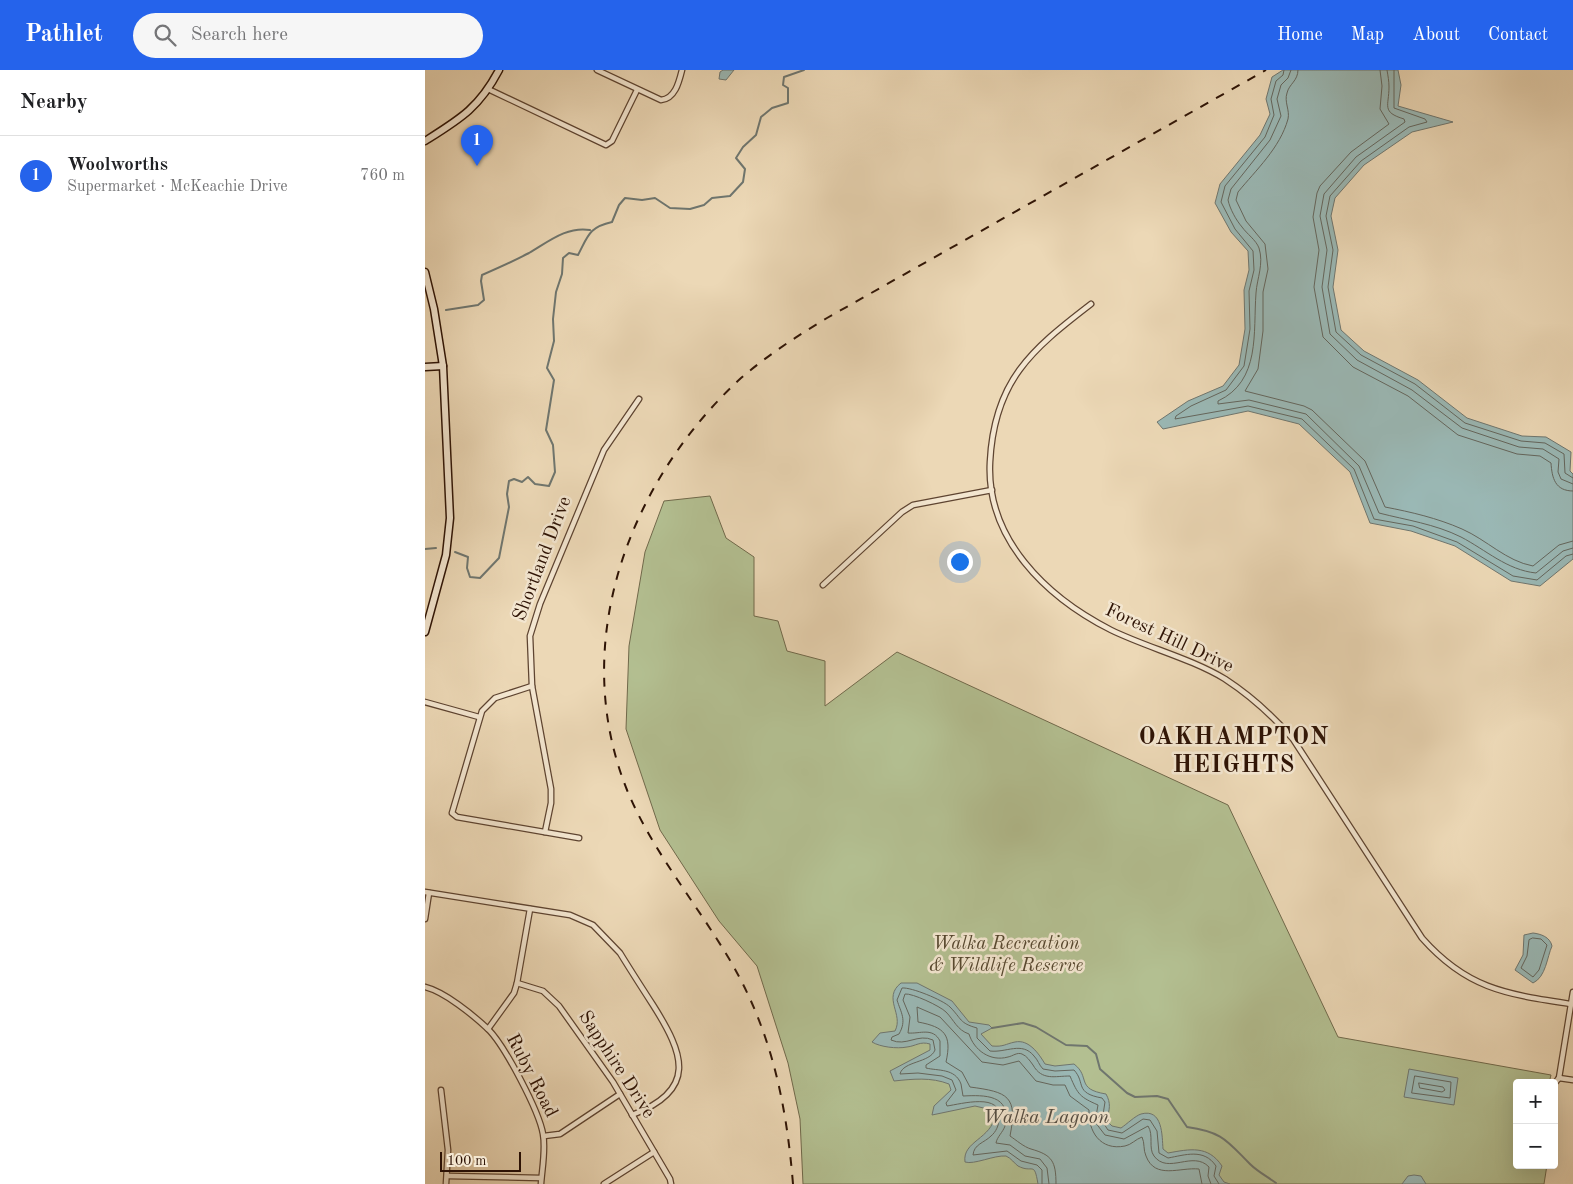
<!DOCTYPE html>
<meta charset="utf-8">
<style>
:root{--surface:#fff;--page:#f6f6f6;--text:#202124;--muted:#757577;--line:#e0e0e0;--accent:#2563eb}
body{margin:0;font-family:"Old Standard TT",serif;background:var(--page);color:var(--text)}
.controls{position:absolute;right:15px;bottom:15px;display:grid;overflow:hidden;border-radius:5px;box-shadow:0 5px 20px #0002}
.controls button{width:45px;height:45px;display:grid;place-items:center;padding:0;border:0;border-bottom:1px solid var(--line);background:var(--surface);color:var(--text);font:25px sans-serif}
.scale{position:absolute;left:15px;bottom:12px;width:81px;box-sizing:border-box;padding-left:5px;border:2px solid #2e1305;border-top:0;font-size:14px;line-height:18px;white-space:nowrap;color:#2e1305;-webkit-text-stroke:4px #f3e6d0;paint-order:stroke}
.you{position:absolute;left:534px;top:491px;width:18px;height:18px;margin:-12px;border:4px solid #fff;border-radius:50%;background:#1a73e8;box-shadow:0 0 0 8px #1a73e833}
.badge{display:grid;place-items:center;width:32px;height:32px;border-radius:50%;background:var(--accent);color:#fff;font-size:16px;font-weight:700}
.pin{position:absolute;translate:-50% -41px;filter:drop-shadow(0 1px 2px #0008)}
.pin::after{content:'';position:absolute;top:26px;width:18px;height:15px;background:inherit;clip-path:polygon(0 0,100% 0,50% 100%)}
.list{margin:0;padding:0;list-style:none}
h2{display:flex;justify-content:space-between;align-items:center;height:65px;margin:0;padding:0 20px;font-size:21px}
h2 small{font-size:16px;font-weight:400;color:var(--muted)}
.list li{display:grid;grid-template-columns:32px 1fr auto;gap:15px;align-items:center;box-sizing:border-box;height:80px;padding:0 20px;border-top:1px solid var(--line)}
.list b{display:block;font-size:19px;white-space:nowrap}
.list p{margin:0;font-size:16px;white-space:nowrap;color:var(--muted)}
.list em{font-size:16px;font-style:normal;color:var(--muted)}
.icon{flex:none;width:28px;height:28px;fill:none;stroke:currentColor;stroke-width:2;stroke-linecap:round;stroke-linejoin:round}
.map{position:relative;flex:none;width:1148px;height:1114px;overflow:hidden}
header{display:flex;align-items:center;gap:30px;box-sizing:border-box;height:70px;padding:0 25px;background:var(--accent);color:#fff}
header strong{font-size:24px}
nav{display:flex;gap:28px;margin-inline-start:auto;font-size:18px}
.search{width:350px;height:45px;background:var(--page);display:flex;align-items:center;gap:12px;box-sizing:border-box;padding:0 18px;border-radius:28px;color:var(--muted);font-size:19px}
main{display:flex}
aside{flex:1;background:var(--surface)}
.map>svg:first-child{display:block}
.green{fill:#b3bf91;stroke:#70694b}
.water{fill:#9ab8b5;stroke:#6f766f}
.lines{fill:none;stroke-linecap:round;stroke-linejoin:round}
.shore{stroke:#64665d;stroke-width:1}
.stream{stroke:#6f766f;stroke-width:2}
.street-casing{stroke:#5e4431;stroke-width:7}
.secondary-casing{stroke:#2e1305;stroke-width:9}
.street{stroke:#f3e6d0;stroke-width:4.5}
.secondary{stroke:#f3e6d0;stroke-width:6}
.rail{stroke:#2e1305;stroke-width:2;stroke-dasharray:9 9;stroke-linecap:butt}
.labels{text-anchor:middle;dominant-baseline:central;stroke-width:5;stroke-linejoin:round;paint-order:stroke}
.street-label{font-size:19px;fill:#2e1305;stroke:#f3e6d0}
.park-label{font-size:19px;font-style:italic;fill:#56472f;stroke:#f3e6d0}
.water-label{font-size:20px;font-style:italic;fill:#544d43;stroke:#f3e6d0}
.district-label{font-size:24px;font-weight:bold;letter-spacing:1px;fill:#2e1305;stroke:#f3e6d0}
</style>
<header>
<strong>Pathlet</strong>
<div class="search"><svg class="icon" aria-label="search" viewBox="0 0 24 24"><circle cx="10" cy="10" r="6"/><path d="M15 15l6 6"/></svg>Search here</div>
<nav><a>Home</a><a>Map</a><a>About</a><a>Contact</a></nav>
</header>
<main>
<aside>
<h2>Nearby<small></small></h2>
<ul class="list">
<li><span class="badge">1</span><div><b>Woolworths</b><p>Supermarket · McKeachie Drive</p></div><em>760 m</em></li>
</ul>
</aside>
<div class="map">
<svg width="1148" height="1114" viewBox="0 0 1148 1114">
<rect width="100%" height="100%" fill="#ecd8b6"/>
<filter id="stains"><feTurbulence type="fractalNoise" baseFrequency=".004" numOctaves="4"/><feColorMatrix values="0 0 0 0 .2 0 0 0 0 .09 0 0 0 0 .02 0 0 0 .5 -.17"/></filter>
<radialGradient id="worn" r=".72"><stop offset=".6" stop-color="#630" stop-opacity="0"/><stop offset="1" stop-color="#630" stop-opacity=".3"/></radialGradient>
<path class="green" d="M285,426L301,468L329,487V546L353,551L362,581L400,591V636L472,582L803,735L913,967L1126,1005L1124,1013H1092V1095H1122L1119,1114H378L375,1049L363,993L332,896L294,851L235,760L201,659L204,576L220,482L239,431Z"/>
<g class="water">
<path d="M298,0H309L301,10L294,9L295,2Z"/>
<path d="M858,0H973L976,15L973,36L1028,52L987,62L939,95L910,128L906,146L913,180L908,217L916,260L939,281L993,310L1042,348L1097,366L1121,367L1146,382L1145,401L1148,404V489L1115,516L1086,511L1030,476L986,461L945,453L925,402L874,354L823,341L738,359L732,352L763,331L798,316L814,295L820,259L819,220L824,200L823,181L806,162L790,133L795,114L835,65L845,44L841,29L847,7Z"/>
<path d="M1108,863C1116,864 1125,867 1127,876C1122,887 1121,907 1108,913L1090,900L1098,885L1099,865Z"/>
<path d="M476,913H492L527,931L544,952L564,955L567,958L556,964L567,976C579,977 580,974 590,972C604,969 614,984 620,994L630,996L649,994C666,1007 650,1019 681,1024C686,1033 685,1040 681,1050L687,1056L696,1058C702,1054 710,1046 716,1044C738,1038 737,1066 738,1079L743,1083C765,1079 783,1075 797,1096L794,1105L799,1112L805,1114H613C609,1090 608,1104 593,1096C590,1094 586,1088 581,1086C569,1085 549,1095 540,1092C537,1071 567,1069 570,1045L567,1040L550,1036L507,1045L509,1036L526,1020L524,1014C506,1007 488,1009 469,1011L465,1001L505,980V974C495,971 491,976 482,977C472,979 455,977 447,972L455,963L470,961C479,944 457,928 476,913Z"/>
<path d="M984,999L1033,1008L1029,1035L979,1027Z"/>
<path d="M989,1105L996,1106L1001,1114H977L983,1106Z"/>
</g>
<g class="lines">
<g class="shore">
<path d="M859,0L858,5L851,11L846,29L849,45L840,67L800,116L796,132L810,159L828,181L829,200L824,221L825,259L819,296L801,320L766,336L751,346L750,349L823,336L877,349L929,399L949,449L988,456L1032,472L1088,506L1112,510L1141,486L1148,484"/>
<path d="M866,0L863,8L856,15L852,29L856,46L845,70L806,119L803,130C805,139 811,150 817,157C822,164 831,170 834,178C839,194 832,208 831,223C828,262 836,311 793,331V334L824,330L881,344L934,396L954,443C981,450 1010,454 1036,467C1061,480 1082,500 1111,503L1138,481L1148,478"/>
<path d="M873,0C873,11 864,14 862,23C859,32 865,40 863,49C855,78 831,100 813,122L811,130L821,151L840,174L843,199L838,222V261L833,299L820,321L879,336L887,340L940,391L960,437C986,442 1012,448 1037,459C1062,470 1081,491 1108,496L1134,475L1148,471"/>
<path d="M955,0L957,16L955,39L964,54L926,82L895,116L892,123L888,147L894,180L889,217L898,267L928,297L983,326L1033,365L1092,384L1115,386L1126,393C1127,408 1130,421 1148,421"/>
<path d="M962,0C963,6 964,11 964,17C964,36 956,42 979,49L980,52L931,87L899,124L895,146L902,180L897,217L905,264L932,290L987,320L1037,358L1094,377L1118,379L1134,389L1133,402L1136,409L1148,414"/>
<path d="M969,0V38L1000,49L1002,52L984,57L936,91L905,126L901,146L908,180L903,217L911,262L936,285L990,314L1040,353L1096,371L1120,373L1139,384L1140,403L1148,408"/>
<path d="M1108,868L1116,869L1122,875L1114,900L1108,907L1096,898L1102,886L1104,870Z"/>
<path d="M990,1006L1026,1012L1025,1028L987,1023Z"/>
<path d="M994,1013L1018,1017L1020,1020L1017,1022L995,1018Z"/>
<path d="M617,1114V1100L612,1095L596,1091L582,1081L548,1085C549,1074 559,1073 566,1066C571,1062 574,1055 574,1049C578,1022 536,1034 522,1036L521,1033L531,1020L527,1010L517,1006L493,1003L475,1004C478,991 505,993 510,980L508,970C493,963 481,977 466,970L467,967L474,964C482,950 476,943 472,930L477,918C486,917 518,930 525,937C537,949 534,953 552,958V968L565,981C581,983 597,971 609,986C613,990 614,995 618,999L630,1001L649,1000C661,1013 649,1023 677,1028L680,1032L677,1051L683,1060L697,1063L718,1049L725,1050L732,1061L734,1083L743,1088C760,1085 779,1078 791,1096L789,1106L794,1114"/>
<path d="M624,1114L622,1098L615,1089L600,1086L585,1075L571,1073C572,1067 578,1062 580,1056C587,1024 559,1025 538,1026C537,1022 537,1018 536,1014C530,998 513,1001 501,998V995L515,986V971C508,957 495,964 483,963L485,947L478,930L480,924C487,923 515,936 521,942C529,950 532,960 544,964C549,980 565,992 583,987C588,986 592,982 597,984C602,986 605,991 608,995C617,1011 630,1006 645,1006C653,1025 655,1027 673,1035L670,1052L680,1065L699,1069L723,1056C729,1065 723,1078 729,1086C743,1105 768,1080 784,1097L783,1106L786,1114"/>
<path d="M631,1114C631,1091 627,1085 606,1079C599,1077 591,1070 585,1066C593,1026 583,1022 545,1017L537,1002L521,992C527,965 520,957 493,952L492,937L515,947L557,992L578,995L594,991L611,1011L628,1015H640L645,1026L664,1040C663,1061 675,1081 700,1076C706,1075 711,1069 717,1067C720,1073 718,1080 721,1086C730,1110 755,1097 774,1099L777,1114"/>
</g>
<g class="stream">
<path d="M21,240L53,235L59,230L56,211L57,205C73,198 89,191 104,183C123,172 142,156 165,160"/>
<path d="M0,479L11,478"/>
<path d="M30,482L43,487L42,498L45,507L55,508L74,488L84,437L82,424L84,411L89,409L97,412L103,407L110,414L124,416L130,402L128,375L121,360L129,310L122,298L129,271L128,249L131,222L137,204L138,188L144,183L153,185C163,166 164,157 187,152L194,135L200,128L217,130L230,128L245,138L265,139L279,135L287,128L305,126L318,112L320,99L311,88L318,77L331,65L336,47L347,38L363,33V18L358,15L359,7L379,0"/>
<path d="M567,958L598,953L611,957L641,975L662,976L671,984L675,999L702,1023L710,1027L732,1026L743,1029L762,1057C798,1062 802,1071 825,1094C833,1102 843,1107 851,1113"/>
</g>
<g class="street-casing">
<g id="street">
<path d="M172,0L236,30C250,29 254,12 257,0"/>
<path d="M63,19L181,75L187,71L212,20"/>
<path d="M666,234C606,280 569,311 565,392C561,469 621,527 686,560C723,578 765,588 800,609C826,626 848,646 868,669L997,868C1042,919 1081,924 1146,934"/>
<path d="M398,515L477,442L488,435L567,420"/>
<path d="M107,616L70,628L57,641L27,743L32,747L154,768"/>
<path d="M0,632L54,647"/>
<path d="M120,762L126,733V719L107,616L105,566L115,534L179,380L214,329"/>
<path d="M0,822L145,845L168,855L195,883C206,901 217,918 228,935C259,984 273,1020 207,1045"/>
<path d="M0,849L4,823"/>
<path d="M92,913L118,921L134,936L188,1012L245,1109L246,1114"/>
<path d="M0,917C20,922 48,945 63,959C80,976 114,1041 118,1064C121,1079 117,1099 116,1114"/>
<path d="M63,959L89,923L92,913L105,839"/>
<path d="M1134,1008L1148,922"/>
<path d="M1134,1008L1148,1010"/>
<path d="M1129,1014L1134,1008"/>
<path d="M16,1020L23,1080L21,1114"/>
<path d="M119,1066L135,1064L195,1024"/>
<path d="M23,1106L116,1108"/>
<path d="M179,1114L229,1082"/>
</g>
</g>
<g class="secondary-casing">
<g id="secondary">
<path d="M0,71C35,49 54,38 74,0"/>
<path d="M0,202L9,239L18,296L25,448L21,485L0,562"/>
<path d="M0,297L18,296"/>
</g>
</g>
<use href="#street" class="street"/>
<use href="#secondary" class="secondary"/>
<path class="rail" d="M368,1114C361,1029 345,955 300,882C267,828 226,778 202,720C143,573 204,411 316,308C343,285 372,266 402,248L841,0"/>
</g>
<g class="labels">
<g class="street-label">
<text transform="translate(118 489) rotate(-69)">Shortland Drive</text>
<text transform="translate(744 569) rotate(25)">Forest Hill Drive</text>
<text transform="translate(191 995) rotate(57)">Sapphire Drive</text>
<text transform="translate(106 1006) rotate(63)">Ruby Road</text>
</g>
<g class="park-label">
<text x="581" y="874">Walka Recreation<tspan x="581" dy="22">&amp; Wildlife Reserve</tspan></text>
</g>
<g class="water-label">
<text x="621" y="1048">Walka Lagoon</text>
</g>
<g class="district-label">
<text x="809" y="668">OAKHAMPTON<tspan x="809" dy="28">HEIGHTS</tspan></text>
</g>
</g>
<rect width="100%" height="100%" filter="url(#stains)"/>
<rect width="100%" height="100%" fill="url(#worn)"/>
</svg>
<div class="controls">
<button>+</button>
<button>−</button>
</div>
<div class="scale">100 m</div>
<div class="you"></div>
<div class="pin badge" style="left:52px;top:96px">1</div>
</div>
</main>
